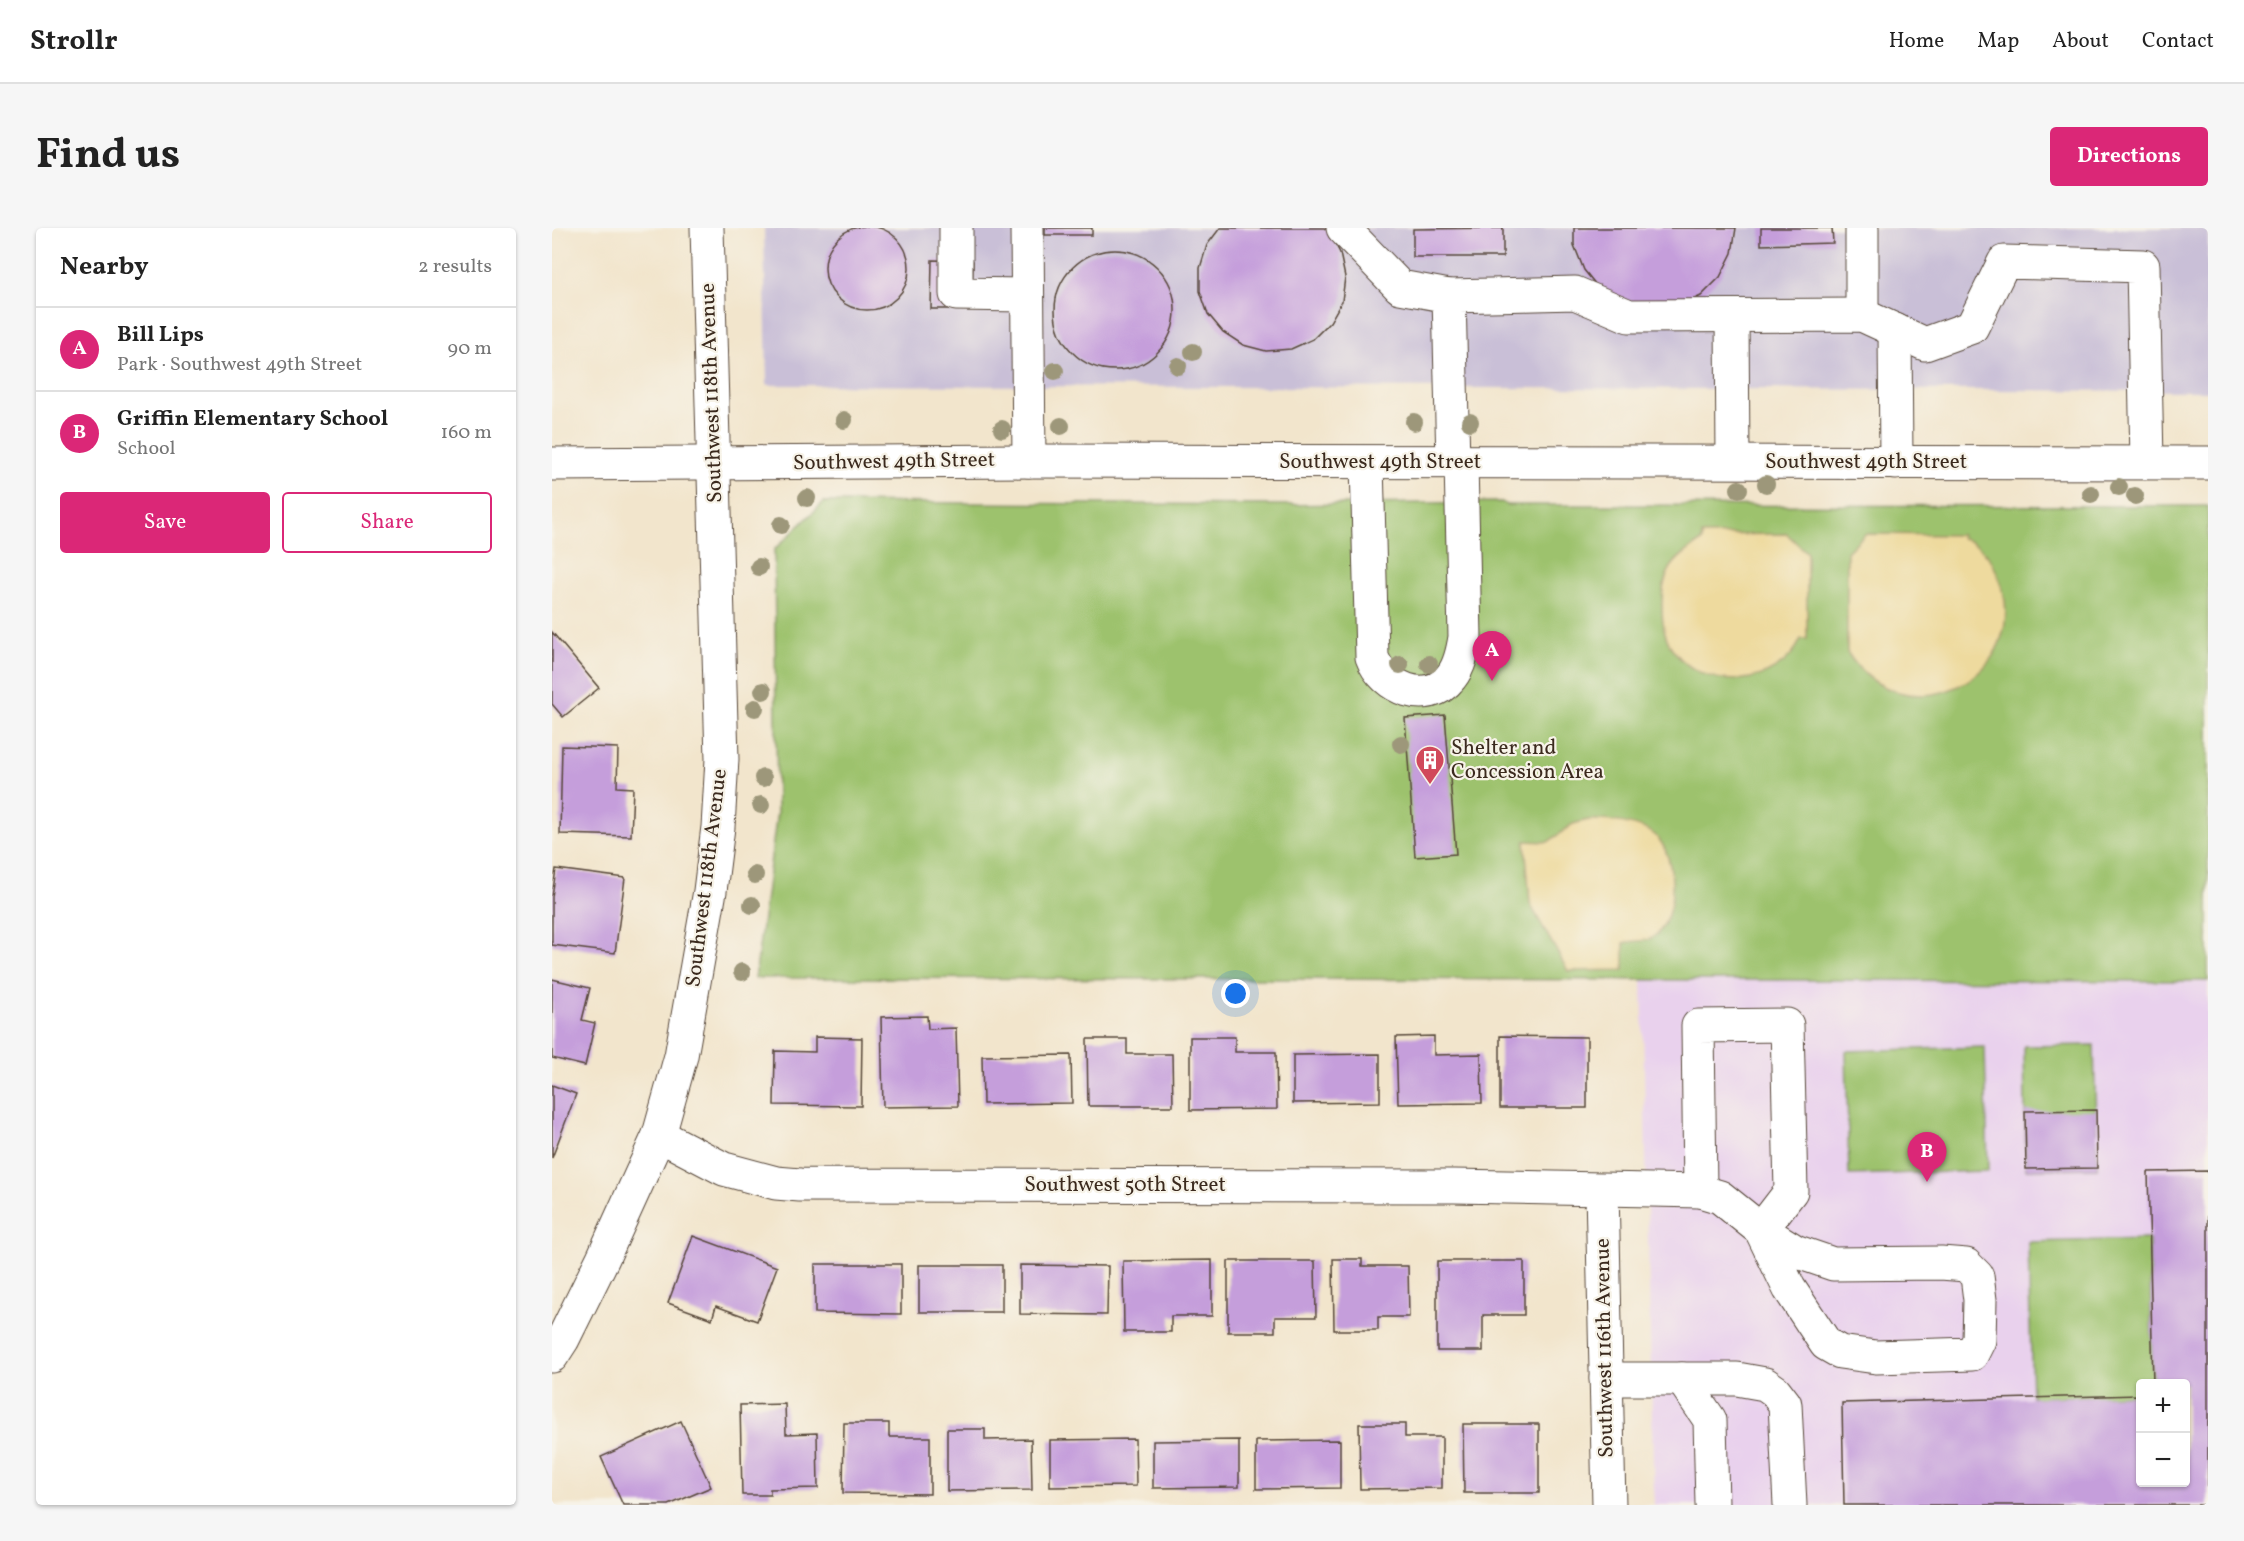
<!DOCTYPE html>
<meta charset="utf-8">
<style>
:root{--surface:#fff;--page:#f6f6f6;--text:#222;--muted:#767676;--line:#e0e0e0;--accent:#db2777}
body{margin:0;font-family:Vollkorn,serif;background:var(--page);color:var(--text)}
.controls{position:absolute;right:18px;bottom:18px;display:grid;overflow:hidden;border-radius:6px;box-shadow:0 2px 4px #0004}
.controls button{width:54px;height:54px;display:grid;place-items:center;padding:0;border:0;border-bottom:2px solid var(--line);background:var(--surface);color:var(--text);font:30px sans-serif}
.you{position:absolute;left:684px;top:766px;width:21px;height:21px;margin:-15px;border:4px solid #fff;border-radius:50%;background:#1a73e8;box-shadow:0 0 0 9px #1a73e833}
.badge{display:grid;place-items:center;width:39px;height:39px;border-radius:50%;background:var(--accent);color:#fff;font-size:20px;font-weight:700}
.pin{position:absolute;translate:-50% -50px;filter:drop-shadow(0 2px 3px #0008)}
.pin::after{content:'';position:absolute;top:32px;width:21px;height:18px;background:inherit;clip-path:polygon(0 0,100% 0,50% 100%)}
.list{margin:0;padding:0;list-style:none}
h2{display:flex;justify-content:space-between;align-items:center;height:78px;margin:0;padding:0 24px;font-size:26px}
h2 small{font-size:20px;font-weight:400;color:var(--muted)}
.list li{display:grid;grid-template-columns:39px 1fr auto;gap:18px;align-items:center;box-sizing:border-box;height:84px;padding:0 24px;border-top:2px solid var(--line)}
.list b{display:block;font-size:22px;white-space:nowrap}
.list p{margin:0;font-size:20px;white-space:nowrap;color:var(--muted)}
.list em{font-size:20px;font-style:normal;color:var(--muted)}
.actions{display:flex;gap:12px;padding:18px 24px}
.actions a{flex:1;padding:14px 0;border:2px solid var(--accent);border-radius:6px;text-align:center;font-size:21px;color:var(--accent)}
.actions .main{background:var(--accent);color:#fff}
.map{position:relative;flex:none;width:1656px;height:1277px;overflow:hidden;border-radius:6px}
header{display:flex;align-items:center;gap:36px;box-sizing:border-box;height:84px;padding:0 30px;background:var(--surface);border-bottom:2px solid var(--line)}
header strong{font-size:28px}
nav{display:flex;gap:33px;margin-inline-start:auto;font-size:21px}
.intro{display:flex;align-items:center;justify-content:space-between;box-sizing:border-box;height:144px;padding:0 36px}
h1{margin:0;font-size:42px}
.button{padding:15px 27px;border-radius:6px;background:var(--accent);color:#fff;font-size:21px;font-weight:700}
main{display:flex;gap:36px;padding:0 36px}
aside{flex:1;background:var(--surface);border-radius:6px;box-shadow:0 2px 4px #0004}
.map>svg:first-child{display:block}
.built{fill:#e9d1ed;fill-rule:evenodd}
.industrial{fill:#c9bfd7}
.green{fill:#9dc26d;stroke:#6c7646;stroke-width:1.5}
.sand{fill:#eeda9e;stroke:#94825e;stroke-width:1.5}
.building{fill:#c59edb}
.lines{fill:none;stroke-linecap:round;stroke-linejoin:round}
.minor-casing{stroke:#564638;stroke-width:35}
.minor{stroke:#fff;stroke-width:33}
.tree{fill:#9d977a}
.labels{text-anchor:middle;dominant-baseline:central;stroke-width:4.5;stroke-linejoin:round;paint-order:stroke}
.street-label{font-size:21px;fill:#3b2a1e;stroke:#f7f3e8}
.poi-label{font-size:21px;fill:#3b2a1e;stroke:#f7f3e8;text-anchor:start}
</style>
<header>
<strong>Strollr</strong>
<nav><a>Home</a><a>Map</a><a>About</a><a>Contact</a></nav>
</header>
<div class="intro"><h1>Find us</h1><a class="button">Directions</a></div>
<main>
<aside>
<h2>Nearby<small>2 results</small></h2>
<ul class="list">
<li><span class="badge">A</span><div><b>Bill Lips</b><p>Park · Southwest 49th Street</p></div><em>90 m</em></li>
<li><span class="badge">B</span><div><b>Griffin Elementary School</b><p>School</p></div><em>160 m</em></li>
</ul>
<div class="actions"><a class="main">Save</a><a>Share</a></div>
</aside>
<div class="map">
<svg width="1656" height="1277" viewBox="0 0 1656 1277">
<rect width="100%" height="100%" fill="#f7f3e8"/>
<filter id="ink" filterUnits="userSpaceOnUse"><feTurbulence type="fractalNoise" baseFrequency=".0167" numOctaves="2"/><feDisplacementMap in="SourceGraphic" scale="12" xChannelSelector="R" yChannelSelector="G"/><feConvolveMatrix kernelMatrix="1 2 1 2 8 2 1 2 1" color-interpolation-filters="sRGB"/></filter>
<filter id="wash" filterUnits="userSpaceOnUse"><feTurbulence type="fractalNoise" baseFrequency=".008" numOctaves="4" result="noise"/><feDisplacementMap in="SourceGraphic" scale="24" xChannelSelector="R" yChannelSelector="G"/><feGaussianBlur stdDeviation="1.35" result="paint"/><feColorMatrix in="noise" values="0 0 0 0 0 0 0 0 0 0 0 0 0 0 0 0 0 1.4 0 .05"/><feComposite in="paint" operator="in"/></filter>
<g filter="url(#wash)">
<rect width="100%" height="100%" fill="#f2e5cc"/>
<path class="built" d="M1090,751L1656,753V1277H1102ZM1588,1156H1634V1254H1588Z"/>
<path class="industrial" d="M212,0H1656V163L215,157Z"/>
<g class="green">
<path d="M272,274L727,277L950,274L954,277L1656,278V753L203,750L225,584L222,322Z"/>
<path d="M1542,817L1545,940L1474,941L1472,818Z"/>
<path d="M1433,819L1436,943L1297,947L1294,823Z"/>
<path d="M1597,1011L1601,1155L1588,1156V1167L1480,1170L1476,1014Z"/>
</g>
<g class="sand">
<path d="M1235,306L1255,325V411H1249C1227,460 1153,466 1122,423C1112,411 1110,395 1110,379C1109,344 1121,331 1150,313V307Z"/>
<path d="M1313,306L1409,307V310C1428,315 1439,329 1446,347C1487,448 1352,515 1295,424V324Z"/>
<path d="M1036,592C1054,591 1089,595 1103,607C1125,627 1127,688 1103,708C1094,715 1082,712 1072,715V742L1016,743L978,676L973,613L996,614L1021,596Z"/>
</g>
<g id="blocks">
<g class="building">
<circle cx="315" cy="40" r="42"/>
<rect x="493" y="0" width="47" height="7"/>
<path d="M668,0H772L777,4L788,25L793,49L790,73L778,94L761,111L739,121L714,123L691,117L671,104L656,86L648,63V40L655,17Z"/>
<path d="M951,0V29H861V1Z"/>
<path d="M1022,0H1184L1180,25L1168,49L1149,68L1125,79L1099,82L1049,63L1032,42L1022,17Z"/>
<path d="M1209,0H1280L1281,15L1209,17Z"/>
<circle cx="563" cy="82" r="60"/>
<path d="M380,32L421,33L420,81H379Z"/>
<path d="M0,404L47,460L11,489L0,476Z"/>
<path d="M893,487L904,626L863,629L853,490Z"/>
<path d="M10,518L66,520L65,559L81,560L79,608L8,606Z"/>
<path d="M4,641L73,650L63,725L0,717V669Z"/>
<path d="M0,751L38,760L30,792L43,795L33,838L0,830Z"/>
<path d="M375,788L376,801L404,800L406,878L331,879L329,789Z"/>
<path d="M882,808V827L929,826L930,875L846,876L844,809Z"/>
<path d="M948,808L1035,809V880H948Z"/>
<path d="M263,809L310,810L309,878L222,877L223,823L263,824Z"/>
<path d="M638,809H683V824H724L725,881L638,882Z"/>
<path d="M535,811H575V826H620L621,878H536Z"/>
<path d="M828,826V874L741,875V827Z"/>
<path d="M519,827L520,875L431,876L430,828Z"/>
<path d="M0,857L24,866L0,930Z"/>
<path d="M1544,882L1545,940L1474,941L1473,883Z"/>
<path d="M1656,943V1277H1292L1290,1175L1588,1167V1254H1634V1156H1601L1596,944Z"/>
<path d="M141,1008L225,1039L205,1093L164,1078L160,1091L116,1075Z"/>
<path d="M781,1031H810V1038H856L857,1089H826V1102H782Z"/>
<path d="M660,1032V1088H619V1104H572L571,1033Z"/>
<path d="M676,1033H763L764,1089H723V1104H676Z"/>
<path d="M885,1033H972V1087H931V1123H885Z"/>
<path d="M263,1036H349V1086L263,1085Z"/>
<rect x="367" y="1037" width="83" height="47"/>
<path d="M468,1037L556,1038L555,1087L468,1086Z"/>
<path d="M233,1176L234,1206L265,1205L266,1260L218,1261V1267H190L188,1177Z"/>
<path d="M129,1193L159,1259L117,1277H71L49,1229Z"/>
<path d="M292,1195H337V1209H378V1266L291,1265Z"/>
<path d="M807,1196H853V1209H890V1260L808,1261Z"/>
<path d="M911,1196H987V1265H912Z"/>
<path d="M395,1201H433V1212L479,1211L480,1262L395,1263Z"/>
<path d="M583,1211L584,1258L498,1259V1212Z"/>
<path d="M687,1212V1259L601,1260V1213Z"/>
<path d="M788,1212V1260L704,1261V1213Z"/>
</g>
</g>
</g>
<g filter="url(#ink)">
<use href="#blocks" fill-opacity="0" stroke="#564638" stroke-width="1.5"/>
<g class="lines">
<g class="minor-casing">
<g id="minor">
<path d="M404,0V66L475,67"/>
<path d="M475,0L477,233"/>
<path d="M791,0L848,59L897,68"/>
<path d="M1310,0V87"/>
<path d="M1180,88L1181,233"/>
<path d="M1343,102L1344,235"/>
<path d="M815,235L820,429C831,460 876,479 899,449C908,438 911,422 913,409L909,235"/>
<path d="M901,235L897,68L1023,65L1077,88L1310,87L1373,116L1420,99L1452,34L1591,38L1595,234"/>
<path d="M0,236L477,233L1656,235"/>
<path d="M107,907L172,941L224,955L248,957L902,958L1148,963L1146,798L1235,797L1239,963L1209,1002"/>
<path d="M1050,962L1057,1277"/>
<path d="M1148,963L1168,969L1209,1002L1243,1023L1281,1036L1389,1035L1414,1037L1425,1048L1428,1072L1427,1112L1420,1126L1324,1129L1288,1124L1274,1116L1237,1060L1209,1002"/>
<path d="M0,1128L11,1111L51,1030L107,907L129,828L158,663L166,599L170,531L155,0"/>
<path d="M1054,1151H1185L1213,1156L1223,1163L1233,1176L1238,1277"/>
<path d="M1130,1151L1158,1192L1160,1277"/>
</g>
</g>
<use href="#minor" class="minor"/>
</g>
<g class="tree">
<circle cx="641" cy="124" r="9"/>
<circle cx="626" cy="138" r="9"/>
<circle cx="503" cy="143" r="9"/>
<circle cx="292" cy="192" r="9"/>
<circle cx="862" cy="194" r="9"/>
<circle cx="918" cy="194" r="9"/>
<circle cx="509" cy="198" r="9"/>
<circle cx="450" cy="201" r="9"/>
<circle cx="1214" cy="256" r="9"/>
<circle cx="1567" cy="259" r="9"/>
<circle cx="1187" cy="261" r="9"/>
<circle cx="1539" cy="266" r="9"/>
<circle cx="1583" cy="268" r="9"/>
<circle cx="255" cy="270" r="9"/>
<circle cx="229" cy="297" r="9"/>
<circle cx="207" cy="339" r="9"/>
<circle cx="877" cy="436" r="9"/>
<circle cx="848" cy="437" r="9"/>
<circle cx="211" cy="463" r="9"/>
<circle cx="203" cy="480" r="9"/>
<circle cx="849" cy="516" r="9"/>
<circle cx="211" cy="550" r="9"/>
<circle cx="209" cy="577" r="9"/>
<circle cx="203" cy="647" r="9"/>
<circle cx="200" cy="677" r="9"/>
<circle cx="190" cy="744" r="9"/>
</g>
</g>
<defs>
<g id="building-pin" transform="scale(1.5)"><path d="M0 17L-7.5 6A9.5 9.5 0 1 1 7.5 6Z" fill="#d1495b" stroke="#f7f3e8"/><path d="M-4-6H4V6H1V3H-1V6H-4ZM-2.5-4.3h1.7v1.8h-1.7ZM.8-4.3h1.7v1.8H.8ZM-2.5-1h1.7V.8h-1.7ZM.8-1h1.7V.8H.8Z" fill="#fff"/></g>
</defs>
<g fill-rule="evenodd">
<use href="#building-pin" x="878" y="532"/>
</g>
<g class="labels">
<g class="street-label">
<text transform="translate(160 165) rotate(-92)">Southwest 118th Avenue</text>
<text transform="translate(342 234) rotate(-1)">Southwest 49th Street</text>
<text x="828" y="234">Southwest 49th Street</text>
<text x="1314" y="234">Southwest 49th Street</text>
<text transform="translate(155 650) rotate(-83)">Southwest 118th Avenue</text>
<text x="573" y="957">Southwest 50th Street</text>
<text transform="translate(1053 1120) rotate(-91)">Southwest 116th Avenue</text>
</g>
<g class="poi-label">
<text x="899" y="520">Shelter and<tspan x="899" dy="24">Concession Area</tspan></text>
</g>
</g>
</svg>
<div class="controls">
<button>+</button>
<button>−</button>
</div>
<div class="you"></div>
<div class="pin badge" style="left:940px;top:453px">A</div>
<div class="pin badge" style="left:1375px;top:954px">B</div>
</div>
</main>
